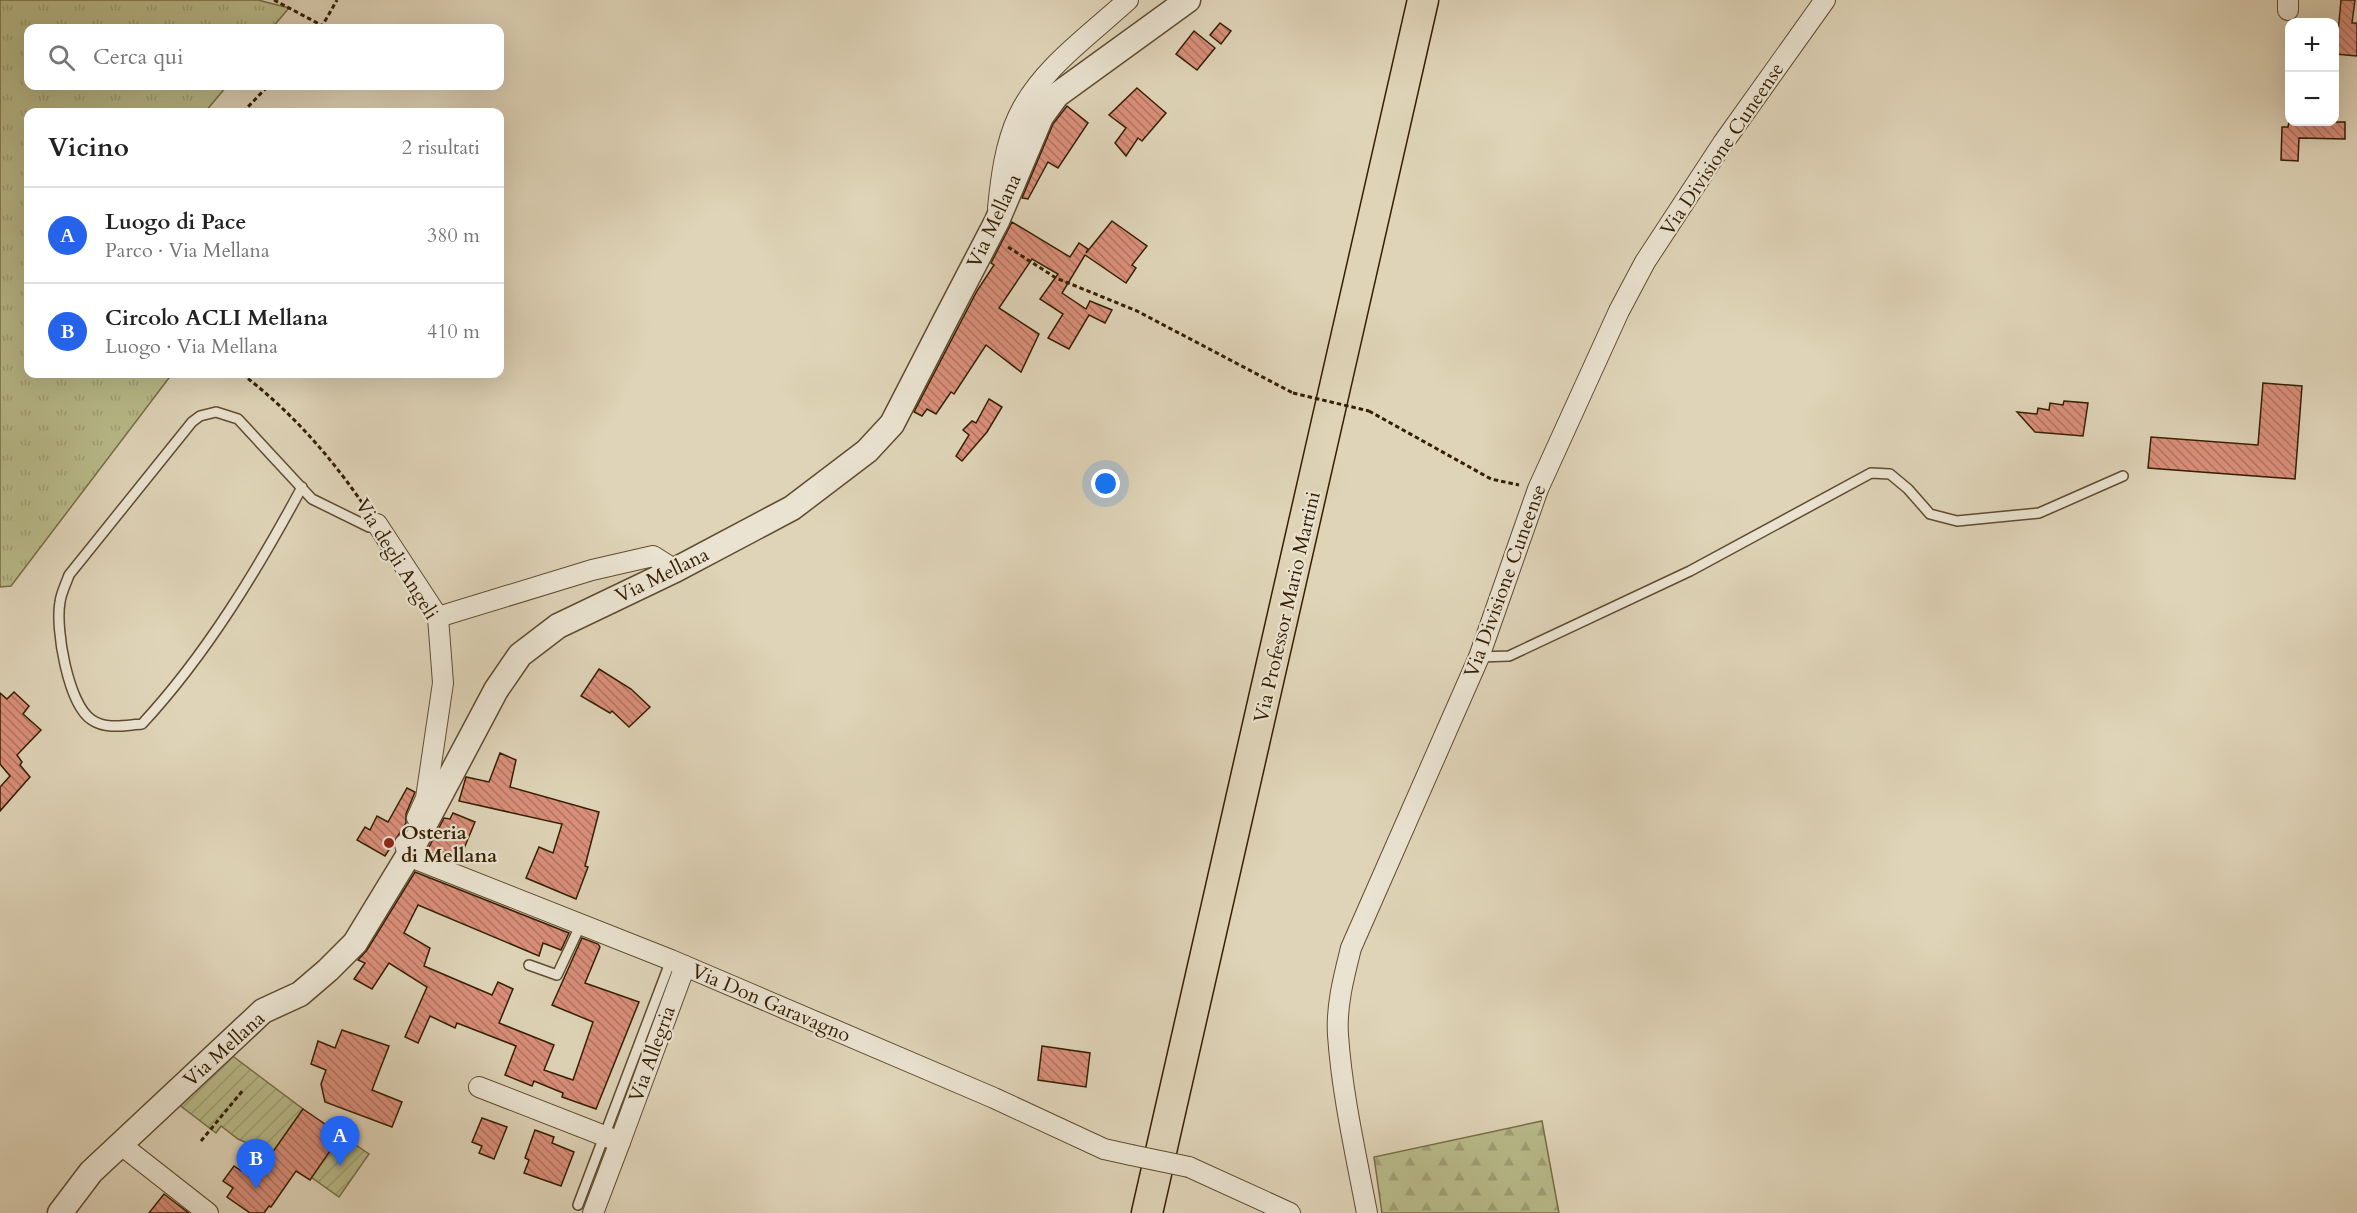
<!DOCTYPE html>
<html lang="it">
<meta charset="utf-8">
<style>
:root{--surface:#fff;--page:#f2f2f2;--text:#222;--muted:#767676;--line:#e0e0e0;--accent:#2563eb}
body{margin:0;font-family:Cardo,serif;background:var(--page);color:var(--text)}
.controls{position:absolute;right:18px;top:18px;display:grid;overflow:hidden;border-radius:12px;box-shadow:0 6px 24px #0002}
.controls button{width:54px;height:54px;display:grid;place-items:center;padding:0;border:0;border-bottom:2px solid var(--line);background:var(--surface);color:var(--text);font:30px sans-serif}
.you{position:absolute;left:1106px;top:484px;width:21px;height:21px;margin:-15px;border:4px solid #fff;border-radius:50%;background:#1a73e8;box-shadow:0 0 0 9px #1a73e833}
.badge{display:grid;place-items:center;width:39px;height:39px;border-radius:50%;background:var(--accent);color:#fff;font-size:20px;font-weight:700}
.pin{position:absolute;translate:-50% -50px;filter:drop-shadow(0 2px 3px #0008)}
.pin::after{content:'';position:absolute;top:32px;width:21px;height:18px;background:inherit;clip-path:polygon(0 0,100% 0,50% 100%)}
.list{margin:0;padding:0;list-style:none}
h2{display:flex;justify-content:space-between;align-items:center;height:78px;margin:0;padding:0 24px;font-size:26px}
h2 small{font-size:20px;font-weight:400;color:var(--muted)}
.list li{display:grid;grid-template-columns:39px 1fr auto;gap:18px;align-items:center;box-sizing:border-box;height:96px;padding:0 24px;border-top:2px solid var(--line)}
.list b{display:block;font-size:22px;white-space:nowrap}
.list p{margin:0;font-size:20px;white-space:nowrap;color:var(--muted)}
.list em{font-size:20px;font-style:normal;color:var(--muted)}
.icon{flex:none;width:33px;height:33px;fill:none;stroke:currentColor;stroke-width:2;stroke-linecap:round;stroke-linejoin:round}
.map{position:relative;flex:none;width:2357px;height:1213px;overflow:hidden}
.search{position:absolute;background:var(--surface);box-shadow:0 6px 24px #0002;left:24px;top:24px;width:480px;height:66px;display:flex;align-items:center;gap:15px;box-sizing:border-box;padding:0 21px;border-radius:12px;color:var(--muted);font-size:22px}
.panel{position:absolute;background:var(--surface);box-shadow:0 6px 24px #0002;left:24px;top:108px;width:480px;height:270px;border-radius:12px}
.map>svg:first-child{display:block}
.grass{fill:url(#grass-tufts);stroke:#776d46;stroke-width:1.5}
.forest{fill:url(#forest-firs);stroke:#776d46;stroke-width:1.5}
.garden{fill:url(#garden-furrows);stroke:#776d46;stroke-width:1.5}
.building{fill:url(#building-back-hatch);stroke:#351f01;stroke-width:1.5}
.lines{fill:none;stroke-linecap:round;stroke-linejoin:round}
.service-casing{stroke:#604c2f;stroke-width:12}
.minor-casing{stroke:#604c2f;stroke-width:22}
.tertiary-casing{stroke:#604c2f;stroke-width:27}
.primary-casing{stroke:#351f01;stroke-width:33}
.path{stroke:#351f01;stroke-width:3;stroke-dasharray:4.5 3;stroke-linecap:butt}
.service{stroke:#eae3d1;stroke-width:9}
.minor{stroke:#eae3d1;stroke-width:20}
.tertiary{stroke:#eae3d1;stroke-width:24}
.primary{stroke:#dfd4b8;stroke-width:30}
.minor-bridge-casing{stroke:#604c2f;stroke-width:22;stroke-linecap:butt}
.path-bridge{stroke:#351f01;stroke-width:3;stroke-dasharray:4.5 3;stroke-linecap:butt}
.minor-bridge{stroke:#eae3d1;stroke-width:20}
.poi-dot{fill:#8f2418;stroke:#eae3d1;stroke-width:2}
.labels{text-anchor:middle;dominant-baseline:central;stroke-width:4.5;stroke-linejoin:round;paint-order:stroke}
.street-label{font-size:20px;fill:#351f01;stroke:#eae3d1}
.poi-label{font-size:20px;font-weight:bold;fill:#351f01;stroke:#eae3d1;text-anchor:start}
</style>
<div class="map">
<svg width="2357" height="1213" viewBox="0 0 2357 1213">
<defs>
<pattern id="grass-tufts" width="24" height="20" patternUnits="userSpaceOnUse" patternTransform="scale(1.5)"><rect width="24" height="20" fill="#b9bb8a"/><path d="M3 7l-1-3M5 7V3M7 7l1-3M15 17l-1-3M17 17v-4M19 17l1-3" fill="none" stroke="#a0a075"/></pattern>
<pattern id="forest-firs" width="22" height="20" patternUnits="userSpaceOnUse" patternTransform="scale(1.5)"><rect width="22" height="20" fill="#b9bb8a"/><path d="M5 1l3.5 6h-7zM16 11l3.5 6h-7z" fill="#a0a075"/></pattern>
<pattern id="garden-furrows" width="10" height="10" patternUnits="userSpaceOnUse" patternTransform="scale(1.5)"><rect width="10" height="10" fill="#b9bb8a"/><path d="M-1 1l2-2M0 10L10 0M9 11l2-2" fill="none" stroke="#a0a075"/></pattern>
<pattern id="building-back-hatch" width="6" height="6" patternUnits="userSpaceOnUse" patternTransform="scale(1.5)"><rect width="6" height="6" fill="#da8f7b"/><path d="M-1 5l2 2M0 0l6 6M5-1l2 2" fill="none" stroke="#b27462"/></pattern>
</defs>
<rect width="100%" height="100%" fill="#dfd4b8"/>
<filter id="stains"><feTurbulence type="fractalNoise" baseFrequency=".00333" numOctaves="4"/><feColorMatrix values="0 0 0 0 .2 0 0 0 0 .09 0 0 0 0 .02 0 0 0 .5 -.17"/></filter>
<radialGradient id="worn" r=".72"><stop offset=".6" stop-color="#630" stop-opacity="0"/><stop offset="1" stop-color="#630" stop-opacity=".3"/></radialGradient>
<path class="grass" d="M0,0H258L289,8L272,28H28V86H227L205,112H28V374H172L11,586L0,587Z"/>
<path class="forest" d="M1542,1121L1559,1213H1382L1374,1157Z"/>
<g class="garden">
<path d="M230,1054L303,1109L272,1154L238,1139L221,1126L216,1133L178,1104Z"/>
<path d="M341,1135L369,1154L339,1197L311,1177Z"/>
</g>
<g class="building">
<path d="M2341,0H2355L2352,23H2357V56L2336,54Z"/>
<path d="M1220,23L1231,31L1221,44L1210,35Z"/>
<path d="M1194,31L1215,48L1197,70L1176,54Z"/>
<path d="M1137,88L1166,113L1142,141L1138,138L1126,156L1115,143L1126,128L1109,115Z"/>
<path d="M1067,106L1088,123L1058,168L1048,162L1028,199L1022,198L1053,124Z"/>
<path d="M2289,122H2345V139L2299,138L2298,161L2281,160L2282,127H2288Z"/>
<path d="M1112,221L1147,246L1132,265L1136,268L1126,283L1085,255L1062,293L1086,309L1090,301L1112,310L1105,323L1089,315L1069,349L1048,338L1063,314L1040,299L1058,274L1032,259L999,308L1039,334L1021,372L986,345L954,394L951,392L936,414L927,409L922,416L914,412L977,291L994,265L991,263L1012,222L1070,257L1079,243L1088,249L1086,253Z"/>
<path d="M2263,383L2302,386L2295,479L2148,468L2151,437L2258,445Z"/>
<path d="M989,399L1002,407L987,432L962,461L956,456L969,435L963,430L972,421L976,423Z"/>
<path d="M2064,401L2088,403L2083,436L2035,432L2017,412L2037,414L2038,408L2049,410L2050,403L2063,405Z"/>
<path d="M599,669L631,689L650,707L629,727L612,711L610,713L581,696Z"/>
<path d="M14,692L29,706L23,714L41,730L17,755L22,762L20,765L30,777L0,811V787L10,776L0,764V693L7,699Z"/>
<path d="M500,753L516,760L510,787L599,812L585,866L588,867L576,899L526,878L539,847L553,853L562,824L459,801L466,777L489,782Z"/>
<path d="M407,788L415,792L406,814V823L385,856L357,840L365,827L370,830L377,816L388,822Z"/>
<path d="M453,813L475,822L458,863L427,851L444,818L450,819Z"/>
<path d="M415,872L569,933L561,950L543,943L539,956L418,905L404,933L430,948L424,966L492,995L498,982L513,989L499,1023L554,1045L544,1070L573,1080L593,1022L552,1005L582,938L598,944L600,947L585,983L639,1002L596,1109L562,1097L563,1093L534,1081L532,1086L505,1075L516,1046L457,1023L455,1028L430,1016L418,1043L405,1037L427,987L389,963L372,989L354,979L365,963L358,960L367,950Z"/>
<path d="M342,1030L389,1046L372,1090L402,1102L392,1127L325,1102L321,1084L326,1070L311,1064L318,1041L335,1048Z"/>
<path d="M1042,1046L1090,1053L1086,1087L1038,1080Z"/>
<path d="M303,1109L341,1135L310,1180L296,1171L271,1207L269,1206L264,1213H250L227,1197L233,1188L223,1181L234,1166L249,1176L253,1170L258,1173Z"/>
<path d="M482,1118L507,1127L494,1159L479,1153L482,1146L472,1142Z"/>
<path d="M535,1130L554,1137L552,1143L574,1152L561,1186L524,1173L529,1160L525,1158Z"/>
<path d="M164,1194L173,1201L189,1213H149Z"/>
</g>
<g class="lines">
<g class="service-casing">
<g id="service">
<path d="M302,487C258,569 206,655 142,724C126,725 107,730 92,720C68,705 55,628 60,602C61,593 66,584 69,575L192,422L200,416L216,412L238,419L312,499L369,527L377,524"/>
<path d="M1479,657L1509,656L1690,571L1871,473L1890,474L1908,489L1930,514L1957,521L2039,513L2123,476"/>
<path d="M529,965L557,975L581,924"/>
<path d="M578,1205L671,960"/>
</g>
</g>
<g class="minor-casing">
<g id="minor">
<path d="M2288,0V10"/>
<path d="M998,208C1001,178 1005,145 1018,117C1040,69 1090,35 1128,0"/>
<path d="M377,524L438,617L443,683L426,798L417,818"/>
<path d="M438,617L592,570L653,556L675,570"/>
<path d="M405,844L408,856L671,960L994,1098L1104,1149L1131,1155"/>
<path d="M479,1087L620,1142L685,966"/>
<path d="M120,1144L208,1213"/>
<path d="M1189,1167L1290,1213"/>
<path d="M593,1213L620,1142"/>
<path d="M1367,1213C1356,1155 1342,1094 1338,1035C1336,1006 1344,976 1351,948L1479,657L1538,489L1619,311L1645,262L1723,143L1825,0"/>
</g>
</g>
<g class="tertiary-casing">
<path id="tertiary" d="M60,1213L91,1172L263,1011L300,994L328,970L355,943L408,856L496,690L520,655L558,626L675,570L792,508L867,451L892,424L946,319L997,221L1041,117L1057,95L1188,0"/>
</g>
<g class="primary-casing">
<path id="primary" d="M1147,1213L1423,0"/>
</g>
<g class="path">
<path d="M274,0L323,26"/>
<path d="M321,28L337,0"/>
<path d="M243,112L268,86"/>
<path d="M1008,247L1056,278L1137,311L1293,393"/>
<path d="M242,374C291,411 333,459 367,510"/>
<path d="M1369,411L1491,479L1519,485"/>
<path d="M201,1141L244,1089"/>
</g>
<use href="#service" class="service"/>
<use href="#minor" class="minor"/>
<use href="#tertiary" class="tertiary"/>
<use href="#primary" class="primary"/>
<g class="minor-bridge-casing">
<path id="minor-bridge" d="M1131,1155L1189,1167"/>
</g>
<path class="path-bridge" d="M1293,393L1369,411"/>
<use href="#minor-bridge" class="minor-bridge"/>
</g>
<circle class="poi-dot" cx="389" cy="843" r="6"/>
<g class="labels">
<g class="street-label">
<text transform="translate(1722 149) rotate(-56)">Via Divisione Cuneense</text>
<text transform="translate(994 221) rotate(-65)">Via Mellana</text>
<text transform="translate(397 559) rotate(58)">Via degli Angeli</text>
<text transform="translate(662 575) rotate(-26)">Via Mellana</text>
<text transform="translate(1505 581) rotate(-70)">Via Divisione Cuneense</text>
<text transform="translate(1287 607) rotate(-77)">Via Professor Mario Martini</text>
<text transform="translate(771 1003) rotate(23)">Via Don Garavagno</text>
<text transform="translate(224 1049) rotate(-42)">Via Mellana</text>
<text transform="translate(652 1054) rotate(-70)">Via Allegria</text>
</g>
<g class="poi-label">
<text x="401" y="832">Osteria<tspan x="401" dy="23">di Mellana</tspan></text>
</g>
</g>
<rect width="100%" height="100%" filter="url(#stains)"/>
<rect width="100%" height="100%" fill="url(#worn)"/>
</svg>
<div class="controls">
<button>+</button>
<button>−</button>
</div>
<div class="you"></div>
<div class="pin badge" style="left:340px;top:1166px">A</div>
<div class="pin badge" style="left:256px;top:1189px">B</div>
<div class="search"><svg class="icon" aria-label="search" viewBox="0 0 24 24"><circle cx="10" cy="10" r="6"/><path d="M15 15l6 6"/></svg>Cerca qui</div>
<section class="panel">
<h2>Vicino<small>2 risultati</small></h2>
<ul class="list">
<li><span class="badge">A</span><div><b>Luogo di Pace</b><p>Parco · Via Mellana</p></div><em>380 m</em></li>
<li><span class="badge">B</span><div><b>Circolo ACLI Mellana</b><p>Luogo · Via Mellana</p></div><em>410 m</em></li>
</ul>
</section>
</div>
